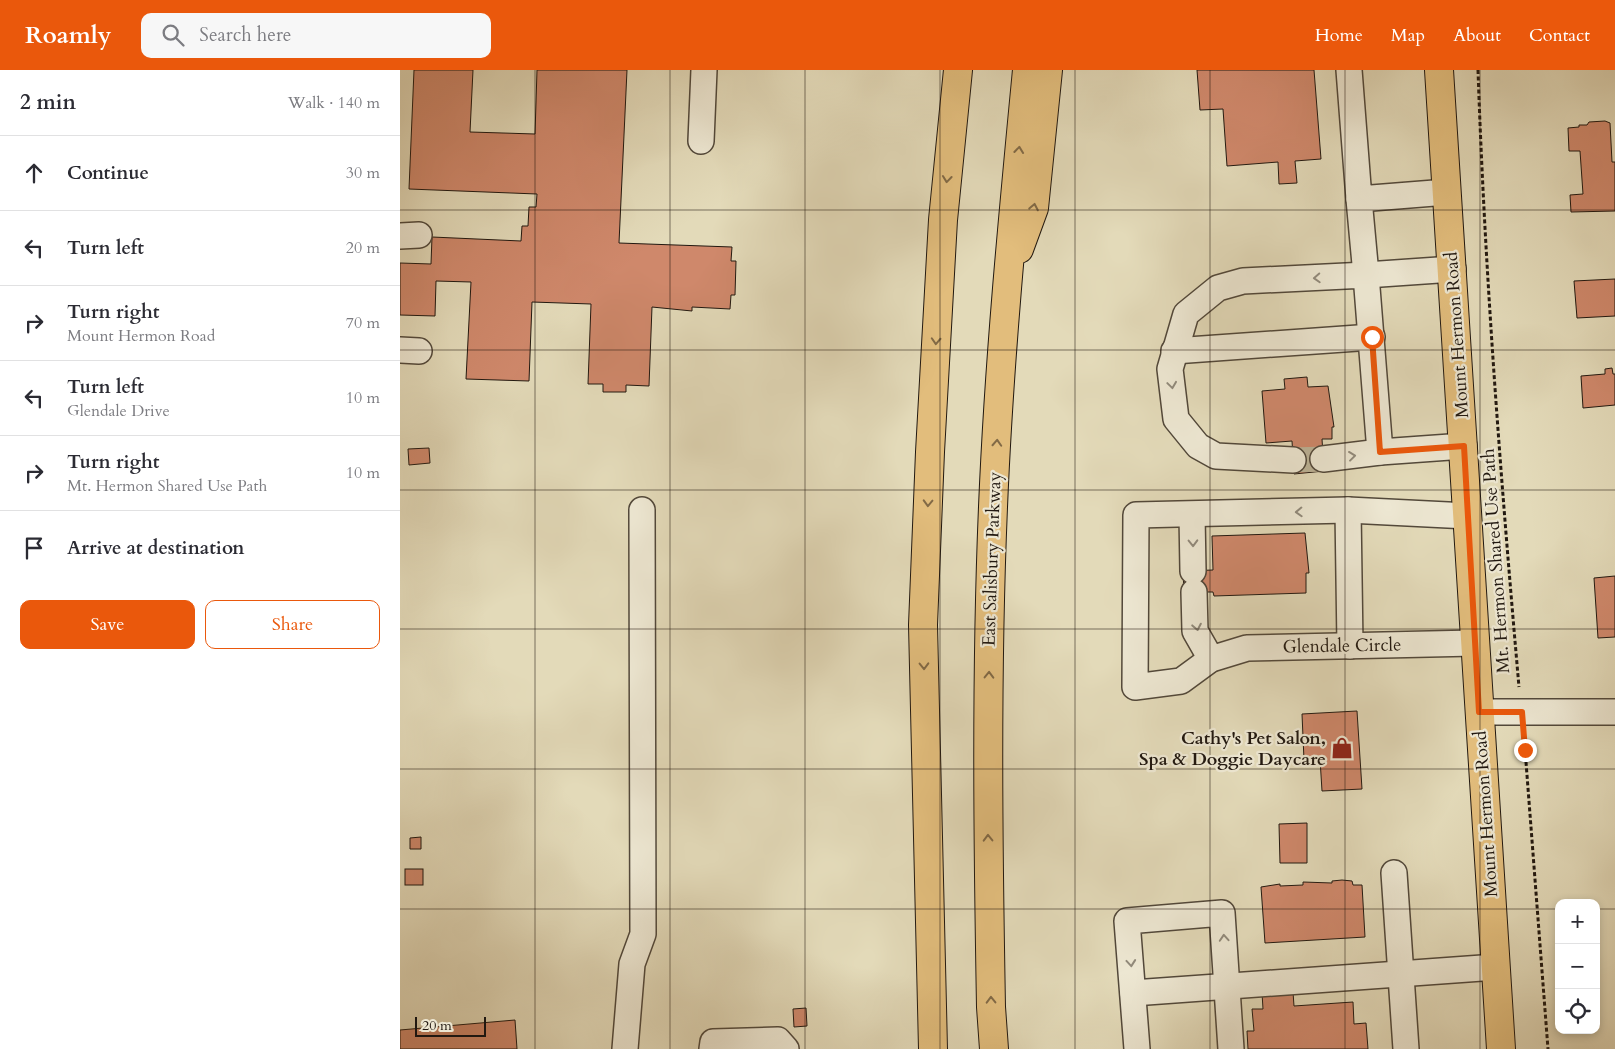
<!DOCTYPE html>
<meta charset="utf-8">
<style>
:root{--surface:#fff;--page:#f7f7f7;--text:#2b2b33;--muted:#7c7c81;--line:#e1e1e2;--accent:#ea580c}
body{margin:0;font-family:Cardo,serif;background:var(--page);color:var(--text)}
.controls{position:absolute;right:15px;bottom:15px;display:grid;overflow:hidden;border-radius:10px;box-shadow:0 2px 8px #0003}
.controls button{width:45px;height:45px;display:grid;place-items:center;padding:0;border:0;border-bottom:1px solid var(--line);background:var(--surface);color:var(--text);font:25px sans-serif}
.scale{position:absolute;left:15px;bottom:12px;width:71px;box-sizing:border-box;padding-left:5px;border:2px solid #211810;border-top:0;font-size:14px;line-height:18px;white-space:nowrap;color:#211810;-webkit-text-stroke:4px #ede7d2;paint-order:stroke}
.stop{position:absolute;width:15px;height:15px;margin:-11px;border:4px solid #ea580c;border-radius:50%;background:#fff}
.stop.end{background:#ea580c;border-color:#fff;box-shadow:0 1px 5px #0008}
.list{margin:0;padding:0;list-style:none}
h2{display:flex;justify-content:space-between;align-items:center;height:65px;margin:0;padding:0 20px;font-size:21px}
h2 small{font-size:16px;font-weight:400;color:var(--muted)}
.list li{display:grid;grid-template-columns:32px 1fr auto;gap:15px;align-items:center;box-sizing:border-box;height:75px;padding:0 20px;border-top:1px solid var(--line)}
.list b{display:block;font-size:19px;white-space:nowrap}
.list p{margin:0;font-size:16px;white-space:nowrap;color:var(--muted)}
.list em{font-size:16px;font-style:normal;color:var(--muted)}
.actions{display:flex;gap:10px;padding:15px 20px}
.actions a{flex:1;padding:11px 0;border:1px solid var(--accent);border-radius:10px;text-align:center;font-size:18px;color:var(--accent)}
.actions .main{background:var(--accent);color:#fff}
.icon{flex:none;width:28px;height:28px;fill:none;stroke:currentColor;stroke-width:2;stroke-linecap:round;stroke-linejoin:round}
.map{position:relative;flex:none;width:1215px;height:979px;overflow:hidden}
header{display:flex;align-items:center;gap:30px;box-sizing:border-box;height:70px;padding:0 25px;background:var(--accent);color:#fff}
header strong{font-size:24px}
nav{display:flex;gap:28px;margin-inline-start:auto;font-size:18px}
.search{width:350px;height:45px;background:var(--page);display:flex;align-items:center;gap:12px;box-sizing:border-box;padding:0 18px;border-radius:10px;color:var(--muted);font-size:19px}
main{display:flex}
aside{flex:1;background:var(--surface)}
.map>svg:first-child{display:block}
.building{fill:#cf886b;stroke:#211810}
.lines{fill:none;stroke-linecap:round;stroke-linejoin:round}
.minor-tunnel{stroke:#bcb397;stroke-width:25;stroke-dasharray:25 12;stroke-linecap:butt}
.minor-casing{stroke:#52483a;stroke-width:28}
.major-casing{stroke:#211810;stroke-width:30}
.path{stroke:#211810;stroke-width:3;stroke-dasharray:4 2.5;stroke-linecap:butt}
.minor{stroke:#ede7d2;stroke-width:25}
.major{stroke:#e2bd7c;stroke-width:28}
.oneway{stroke:#826a46}
.oneway2{stroke:#918a7b}
.route{stroke:#ea580c;stroke-width:6}
.grid{fill:none;stroke:#211810;stroke-width:1;stroke-opacity:0.55}
.labels{text-anchor:middle;dominant-baseline:central;stroke-width:4.5;stroke-linejoin:round;paint-order:stroke}
.street-label{font-size:18px;fill:#211810;stroke:#ede7d2}
.poi-label{font-size:18px;font-weight:bold;fill:#211810;stroke:#ede7d2;text-anchor:end}
</style>
<header>
<strong>Roamly</strong>
<div class="search"><svg class="icon" aria-label="search" viewBox="0 0 24 24"><circle cx="10" cy="10" r="6"/><path d="M15 15l6 6"/></svg>Search here</div>
<nav><a>Home</a><a>Map</a><a>About</a><a>Contact</a></nav>
</header>
<main>
<aside>
<h2>2 min<small>Walk · 140 m</small></h2>
<ul class="list">
<li><svg class="icon" aria-label="ahead" viewBox="0 0 24 24"><path d="M12 20V5M6 11l6-6 6 6"/></svg><div><b>Continue</b></div><em>30 m</em></li>
<li><svg class="icon" aria-label="left" viewBox="0 0 24 24"><path d="M17 20v-9H6M10 6l-5 5 5 5"/></svg><div><b>Turn left</b></div><em>20 m</em></li>
<li><svg class="icon" aria-label="right" viewBox="0 0 24 24"><path d="M7 20v-9h11M14 6l5 5-5 5"/></svg><div><b>Turn right</b><p>Mount Hermon Road</p></div><em>70 m</em></li>
<li><svg class="icon" aria-label="left" viewBox="0 0 24 24"><path d="M17 20v-9H6M10 6l-5 5 5 5"/></svg><div><b>Turn left</b><p>Glendale Drive</p></div><em>10 m</em></li>
<li><svg class="icon" aria-label="right" viewBox="0 0 24 24"><path d="M7 20v-9h11M14 6l5 5-5 5"/></svg><div><b>Turn right</b><p>Mt. Hermon Shared Use Path</p></div><em>10 m</em></li>
<li><svg class="icon" aria-label="arrive" viewBox="0 0 24 24"><path d="M6 21V4h12l-3 4 3 4H6"/></svg><div><b>Arrive at destination</b></div></li>
</ul>
<div class="actions"><a class="main">Save</a><a>Share</a></div>
</aside>
<div class="map">
<svg width="1215" height="979" viewBox="0 0 1215 979">
<rect width="100%" height="100%" fill="#e3dab9"/>
<filter id="stains"><feTurbulence type="fractalNoise" baseFrequency=".004" numOctaves="4"/><feColorMatrix values="0 0 0 0 .2 0 0 0 0 .09 0 0 0 0 .02 0 0 0 .5 -.17"/></filter>
<radialGradient id="worn" r=".72"><stop offset=".6" stop-color="#630" stop-opacity="0"/><stop offset="1" stop-color="#630" stop-opacity=".3"/></radialGradient>
<g class="building">
<path d="M14,0H73L70,62L135,64L137,0H227L219,173L332,177L331,191H336L335,225H331L330,239L292,237V241L252,237L249,316L226,315V322H203V314H188L191,234L132,232L129,311L66,309L71,212L36,211L35,246L0,245V193L31,194L32,167L121,171L122,156H128L129,137H136L137,124L9,119Z"/>
<path d="M797,0H914L921,89L895,91L897,113L879,114L878,92L827,96L823,39L800,40Z"/>
<path d="M1205,51L1210,53L1212,92H1215V141L1171,142L1170,125L1183,124L1180,81H1169L1168,58L1179,57V55H1187L1189,52Z"/>
<path d="M1215,209V246L1177,248L1174,211Z"/>
<path d="M1212,298L1213,304H1215V335L1183,338L1181,306L1205,304V299Z"/>
<path d="M907,307L908,317L928,316L934,357H932V369H922L924,401L894,404L892,371L866,373L862,321L885,319L884,309Z"/>
<path d="M29,378L30,393L9,395L8,379Z"/>
<path d="M905,463L909,503H906V523L814,526L813,522H784L783,501L813,500L812,466Z"/>
<path d="M1215,506V567L1198,568L1194,508Z"/>
<path d="M957,641L962,719L922,721L920,689L904,690L902,644Z"/>
<path d="M907,753V793H880L879,754Z"/>
<path d="M21,767V779H10V768Z"/>
<rect x="5" y="799" width="18" height="16"/>
<path d="M942,810L952,811L953,815H962L965,867L865,873L861,817L880,814V816L903,815V812L932,813V811Z"/>
<path d="M893,922L894,936L953,932L954,954L966,953L968,979H848L847,961H854L852,939H863L862,923Z"/>
<path d="M406,938L407,956L394,957L393,939Z"/>
<path d="M115,950L117,979H0V960Z"/>
</g>
<g class="lines">
<path class="minor-tunnel" d="M893,390L923,389"/>
<g class="minor-casing">
<g id="minor">
<path d="M949,0L959,129L1047,122"/>
<path d="M301,71L304,0"/>
<path d="M959,129L966,205L1053,199"/>
<path d="M0,166L19,165"/>
<path d="M0,280L19,281"/>
<path d="M774,281L972,267"/>
<path d="M923,389L980,382"/>
<path d="M893,390L816,386L798,376L776,349L770,299L786,244L818,218L843,211L966,205L980,382L1064,376"/>
<path d="M948,440L950,576"/>
<path d="M792,445L793,501"/>
<path d="M1068,446L948,440L736,445L735,617L781,611L811,589L847,578L1075,573"/>
<path d="M794,522L795,561L811,589"/>
<path d="M1079,642H1215"/>
<path d="M994,803L1006,979"/>
<path d="M733,923L1096,897"/>
<path d="M225,979L232,894L243,864L242,440"/>
<path d="M312,979L313,972L378,970L386,979"/>
<path d="M737,979L727,851L822,843L831,979"/>
</g>
</g>
<g class="major-casing">
<g id="major">
<path d="M1039,0L1101,979"/>
<path d="M619,179L634,138L648,0"/>
<path d="M533,979L523,555L530,382L543,150L558,0"/>
<path d="M594,979L591,937C588,771 586,604 593,437C599,291 613,146 627,0"/>
</g>
</g>
<g class="path">
<path d="M1078,0C1085,206 1101,412 1119,617"/>
<path d="M1124,666L1148,979"/>
</g>
<use href="#minor" class="minor"/>
<use href="#major" class="major"/>
</g>
<defs><path id="oneway-chevron" d="M-2-3.5L2.5 0L-2 3.5" fill="none" stroke-width="1.6" stroke-linecap="round" stroke-linejoin="round" transform="scale(1.25)"/></defs>
<g class="oneway">
<use href="#oneway-chevron" transform="translate(619 80) rotate(-84)"/>
<use href="#oneway-chevron" transform="translate(547 109) rotate(96)"/>
<use href="#oneway-chevron" transform="translate(634 137) rotate(-79)"/>
<use href="#oneway-chevron" transform="translate(536 271) rotate(93)"/>
<use href="#oneway-chevron" transform="translate(597 373) rotate(-87)"/>
<use href="#oneway-chevron" transform="translate(528 433) rotate(92)"/>
<use href="#oneway-chevron" transform="translate(524 596) rotate(89)"/>
<use href="#oneway-chevron" transform="translate(589 605) rotate(-89)"/>
<use href="#oneway-chevron" transform="translate(588 768) rotate(-91)"/>
<use href="#oneway-chevron" transform="translate(591 930) rotate(-91)"/>
</g>
<g class="oneway2">
<use href="#oneway-chevron" transform="translate(917 208) rotate(177)"/>
<use href="#oneway-chevron" transform="translate(772 315) rotate(82)"/>
<use href="#oneway-chevron" transform="translate(952 386) rotate(-7)"/>
<use href="#oneway-chevron" transform="translate(899 442) rotate(178)"/>
<use href="#oneway-chevron" transform="translate(793 473) rotate(89)"/>
<use href="#oneway-chevron" transform="translate(797 557) rotate(79)"/>
<use href="#oneway-chevron" transform="translate(824 868) rotate(-94)"/>
<use href="#oneway-chevron" transform="translate(731 893) rotate(85)"/>
</g>
<g class="lines">
<path class="route" d="M972,267L980,382L1064,376L1079,642H1122L1125,680"/>
</g>
<path class="grid" d="M135,0V979M270,0V979M405,0V979M540,0V979M675,0V979M810,0V979M945,0V979M1080,0V979M0,140H1215M0,280H1215M0,420H1215M0,559H1215M0,699H1215M0,839H1159M1196,839H1215"/>
<defs>
<g id="shop-bare" transform="scale(1.725)"><path d="M-5-2.5h2.3a2.7 3.5 0 0 1 5.4 0H5L5.5 6h-11ZM-1.5-2.5h3a1.5 2.3 0 0 0-3 0Z" fill="#8f2418" stroke="#ede7d2" stroke-width="2.5" paint-order="stroke"/></g>
</defs>
<g fill-rule="evenodd">
<use href="#shop-bare" x="942" y="678"/>
</g>
<g class="labels">
<g class="street-label">
<text transform="translate(1057 265) rotate(-94)">Mount Hermon Road</text>
<text transform="translate(592 489) rotate(-88)">East Salisbury Parkway</text>
<text transform="translate(1096 491) rotate(-94)">Mt. Hermon Shared Use Path</text>
<text transform="translate(942 576) rotate(-1)">Glendale Circle</text>
<text transform="translate(1086 744) rotate(-94)">Mount Hermon Road</text>
</g>
<g class="poi-label">
<text x="926" y="668">Cathy's Pet Salon,<tspan x="926" dy="21">Spa &amp; Doggie Daycare</tspan></text>
</g>
</g>
<rect width="100%" height="100%" filter="url(#stains)"/>
<rect width="100%" height="100%" fill="url(#worn)"/>
</svg>
<div class="controls">
<button>+</button>
<button>−</button>
<button><svg class="icon" aria-label="locate" viewBox="0 0 24 24"><circle cx="12" cy="12" r="6"/><path d="M12 2v4M12 18v4M2 12h4M18 12h4"/></svg></button>
</div>
<div class="scale">20 m</div>
<div class="stop" style="left:972px;top:267px"></div>
<div class="stop end" style="left:1125px;top:680px"></div>
</div>
</main>
